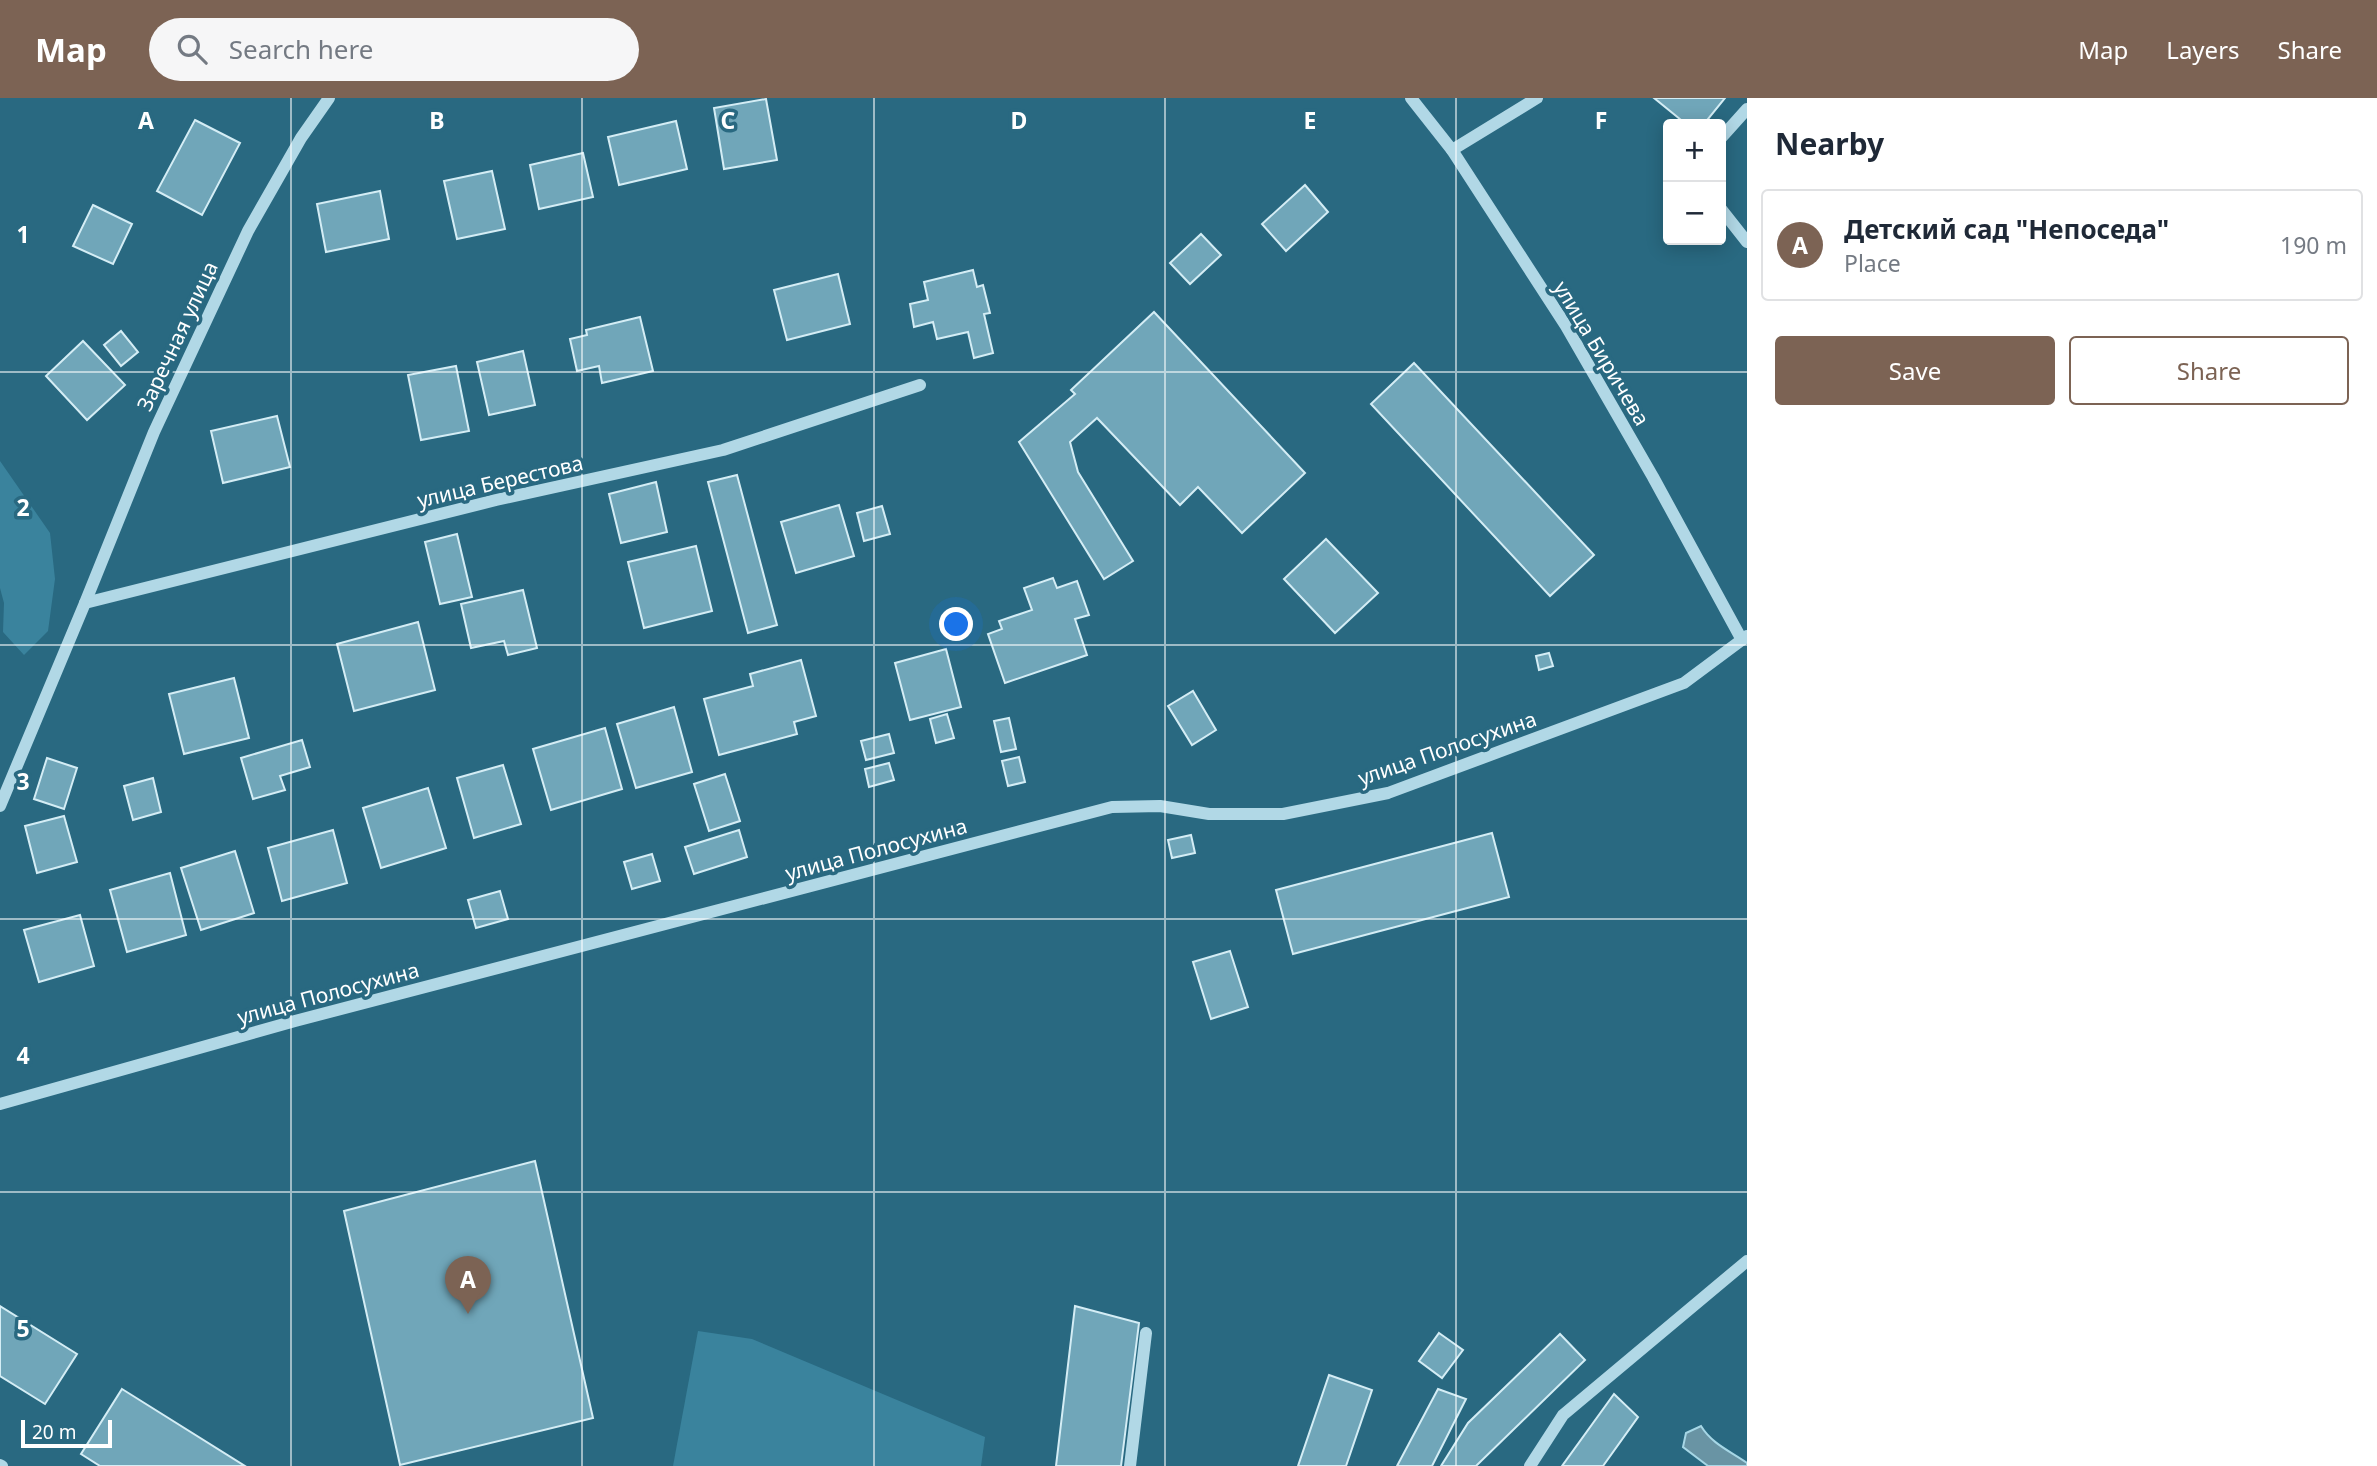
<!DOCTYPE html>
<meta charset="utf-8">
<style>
:root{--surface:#fff;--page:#f6f6f7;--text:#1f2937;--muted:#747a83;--line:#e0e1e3;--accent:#7c6354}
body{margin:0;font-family:"Noto Sans",sans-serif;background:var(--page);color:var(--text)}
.controls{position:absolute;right:21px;top:21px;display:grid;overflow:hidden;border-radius:7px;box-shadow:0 4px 18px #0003}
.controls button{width:63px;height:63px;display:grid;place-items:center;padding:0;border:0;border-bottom:2px solid var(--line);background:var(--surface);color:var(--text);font:35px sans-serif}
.scale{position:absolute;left:21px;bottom:18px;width:91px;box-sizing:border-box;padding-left:7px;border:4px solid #fff;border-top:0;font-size:19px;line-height:24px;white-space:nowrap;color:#fff;-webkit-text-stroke:5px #296981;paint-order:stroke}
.you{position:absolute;left:957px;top:527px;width:24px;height:24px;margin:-18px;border:5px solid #fff;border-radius:50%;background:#1a73e8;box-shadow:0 0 0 10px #1a73e833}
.badge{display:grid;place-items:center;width:46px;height:46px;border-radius:50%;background:var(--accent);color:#fff;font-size:23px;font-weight:700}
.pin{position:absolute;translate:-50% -58px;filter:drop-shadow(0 2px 4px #0008)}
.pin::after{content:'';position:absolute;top:37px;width:24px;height:21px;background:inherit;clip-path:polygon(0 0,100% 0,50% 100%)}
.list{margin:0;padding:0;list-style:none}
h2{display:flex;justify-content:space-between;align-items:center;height:91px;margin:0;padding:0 28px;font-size:30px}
h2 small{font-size:23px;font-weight:400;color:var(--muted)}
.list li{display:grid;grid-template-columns:46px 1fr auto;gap:21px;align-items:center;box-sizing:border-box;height:112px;margin:0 14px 14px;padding:0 14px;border:2px solid var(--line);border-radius:7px}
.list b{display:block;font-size:26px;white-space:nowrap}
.list p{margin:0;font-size:23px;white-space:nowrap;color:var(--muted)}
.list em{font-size:23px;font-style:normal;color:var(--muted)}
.actions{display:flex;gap:14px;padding:21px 28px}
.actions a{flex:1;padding:16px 0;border:2px solid var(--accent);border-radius:7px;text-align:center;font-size:24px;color:var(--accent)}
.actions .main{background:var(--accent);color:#fff}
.icon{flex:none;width:38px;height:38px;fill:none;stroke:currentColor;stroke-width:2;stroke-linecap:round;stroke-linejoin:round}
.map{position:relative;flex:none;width:1747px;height:1368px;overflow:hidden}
header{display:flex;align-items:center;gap:42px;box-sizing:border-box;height:98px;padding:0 35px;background:var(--accent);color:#fff}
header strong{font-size:33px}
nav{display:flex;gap:38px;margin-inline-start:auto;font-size:24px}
.search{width:490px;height:63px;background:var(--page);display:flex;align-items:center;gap:18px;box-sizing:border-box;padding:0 24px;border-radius:38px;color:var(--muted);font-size:26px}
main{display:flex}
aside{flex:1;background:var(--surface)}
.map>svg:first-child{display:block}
.green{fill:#3a839d}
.water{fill:#6994a4;stroke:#a6d7e6;stroke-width:2}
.building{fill:#70a6b9;stroke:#d4edf5;stroke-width:2}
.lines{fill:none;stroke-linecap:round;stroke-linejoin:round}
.minor{stroke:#b1d8e6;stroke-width:12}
.grid{fill:none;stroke:#fff;stroke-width:2;stroke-opacity:0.55}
.labels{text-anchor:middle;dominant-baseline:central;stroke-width:7;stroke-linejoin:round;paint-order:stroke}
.street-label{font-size:21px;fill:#fff;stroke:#296981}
.grid-label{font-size:23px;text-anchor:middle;font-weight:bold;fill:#fff;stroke:#296981;stroke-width:7;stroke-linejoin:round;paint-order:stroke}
</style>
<header>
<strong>Map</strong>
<div class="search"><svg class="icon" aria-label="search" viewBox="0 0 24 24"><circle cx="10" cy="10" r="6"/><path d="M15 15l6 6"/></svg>Search here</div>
<nav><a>Map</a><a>Layers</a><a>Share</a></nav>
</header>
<main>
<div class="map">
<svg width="1747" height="1368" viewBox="0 0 1747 1368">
<rect width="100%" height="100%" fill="#296981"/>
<g class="green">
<path d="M0,363L50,435L55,481L48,533L24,557L3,534L4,505L0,490Z"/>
<path d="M698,1233L752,1241L985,1339L981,1368H673Z"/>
</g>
<path class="water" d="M1701,1328C1712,1346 1730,1353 1747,1365V1368H1708L1683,1349L1686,1335Z"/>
<g class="building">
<path d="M1654,0H1725L1704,26H1686Z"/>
<path d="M766,1L777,62L724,71L714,10Z"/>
<path d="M195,22L240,45L202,117L157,93Z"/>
<path d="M676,23L687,71L619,87L608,39Z"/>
<path d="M583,55L593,99L539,111L530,67Z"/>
<path d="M492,73L505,131L457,141L444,83Z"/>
<path d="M1305,87L1328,114L1286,153L1262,126Z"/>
<path d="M380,93L389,141L326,154L317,106Z"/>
<path d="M93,107L132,126L113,166L73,148Z"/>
<path d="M1201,136L1221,157L1190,186L1170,165Z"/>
<path d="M973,172L977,189L983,187L990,215L984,216L993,255L974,260L968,234L937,241L933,224L914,229L910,206L928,202L924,184Z"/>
<path d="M838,176L850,226L787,242L774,192Z"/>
<path d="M1154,214L1305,375L1242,435L1198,389L1180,407L1097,320L1070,344L1078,374L1133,463L1104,481L1019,344L1075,296L1071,292Z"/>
<path d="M640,219L653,273L602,285L599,268L577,273L570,241L587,237L586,232Z"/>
<path d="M121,233L138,254L121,268L104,247Z"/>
<path d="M83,243L125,287L87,322L46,278Z"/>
<path d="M523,253L535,307L489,317L477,264Z"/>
<path d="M1414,265L1594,457L1550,498L1371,306Z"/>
<path d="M456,268L469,333L421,342L408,277Z"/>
<path d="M277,318L290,369L223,385L211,333Z"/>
<path d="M737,377L777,527L748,535L708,384Z"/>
<path d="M656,384L667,434L621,445L609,396Z"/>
<path d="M839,407L854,458L796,475L781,424Z"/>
<path d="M882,408L890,436L864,443L857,415Z"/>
<path d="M457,436L472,499L440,506L425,444Z"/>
<path d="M1326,441L1378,495L1335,535L1284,481Z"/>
<path d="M696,448L712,513L644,530L628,464Z"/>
<path d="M1053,480L1057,490L1077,483L1089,517L1075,521L1087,557L1005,585L988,536L1002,531L999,523L1032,512L1024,490Z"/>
<path d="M523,492L537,550L508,557L504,543L471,550L461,506Z"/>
<path d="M418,524L435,592L354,613L337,546Z"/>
<path d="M946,551L961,609L910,622L895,565Z"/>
<path d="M1549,555L1553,568L1539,572L1536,558Z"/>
<path d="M801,562L816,618L794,624L797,636L719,657L704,601L753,588L750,576Z"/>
<path d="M234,580L249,640L184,656L169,596Z"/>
<path d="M1193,593L1216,632L1192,647L1168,608Z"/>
<path d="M674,609L692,674L636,690L617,626Z"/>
<path d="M947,616L954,640L936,645L930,621Z"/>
<path d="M1009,620L1016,651L1001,654L994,623Z"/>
<path d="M605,630L622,691L551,712L533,651Z"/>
<path d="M889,636L894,655L866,662L861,643Z"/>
<path d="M302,642L310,669L280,678L285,692L253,701L241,660Z"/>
<path d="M1019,659L1025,684L1008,688L1002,663Z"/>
<path d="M47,660L77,670L64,711L34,701Z"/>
<path d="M889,665L894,682L869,689L865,671Z"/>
<path d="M503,667L521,726L474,740L457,680Z"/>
<path d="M725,676L740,723L709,733L694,686Z"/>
<path d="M153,680L161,714L133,722L124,688Z"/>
<path d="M428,690L446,750L381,770L363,710Z"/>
<path d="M64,718L77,764L37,775L25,728Z"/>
<path d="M333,732L347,785L282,803L268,750Z"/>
<path d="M739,732L747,759L694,776L685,749Z"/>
<path d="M1492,735L1509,799L1293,856L1276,792Z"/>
<path d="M1191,737L1195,755L1172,760L1168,742Z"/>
<path d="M235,753L254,815L201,832L181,770Z"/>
<path d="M652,756L660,783L632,791L624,764Z"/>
<path d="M170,775L186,837L127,854L110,792Z"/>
<path d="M500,793L508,821L476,830L468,802Z"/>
<path d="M80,817L94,868L39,884L24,832Z"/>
<path d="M1230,853L1248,909L1211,921L1193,864Z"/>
<path d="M535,1063L593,1320L400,1367L344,1113Z"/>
<path d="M0,1208L77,1256L45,1306L0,1278Z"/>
<path d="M1075,1208L1139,1225L1121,1368H1056Z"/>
<path d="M1439,1235L1463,1252L1442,1280L1419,1263Z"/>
<path d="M1560,1236L1585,1262L1476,1368H1441L1468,1325Z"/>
<path d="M1329,1277L1372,1292L1346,1368H1298Z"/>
<path d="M122,1291L245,1368H100L81,1356Z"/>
<path d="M1438,1291L1466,1301L1432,1368H1397Z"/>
<path d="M1614,1296L1638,1319L1603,1368H1562Z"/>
</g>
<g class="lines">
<g class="minor">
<path d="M1411,0L1452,52L1566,228L1653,379L1742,542"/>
<path d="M1721,40L1747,11"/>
<path d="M1452,52L1537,0"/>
<path d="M1721,111L1747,144"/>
<path d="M85,505L496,402L723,352L920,287"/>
<path d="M0,708L85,505L154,334L248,133L301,40L329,0"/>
<path d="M0,1006L295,923L1112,709L1160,708L1209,716H1283L1388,695L1684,585L1747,538"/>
<path d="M0,1367L2,1368"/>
<path d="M1130,1368L1146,1235"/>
<path d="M1530,1368L1563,1317L1747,1163"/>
</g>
</g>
<path class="grid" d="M291,0V1368M582,0V1368M874,0V1368M1165,0V1368M1456,0V1368M0,274H1747M0,547H1747M0,821H1747M0,1094H1747"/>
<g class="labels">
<g class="street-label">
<text transform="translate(177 238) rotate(-65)">Заречная улица</text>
<text transform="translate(1602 255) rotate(59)">улица Биричева</text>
<text transform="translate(500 383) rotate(-13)">улица Берестова</text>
<text transform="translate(1447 650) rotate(-19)">улица Полосухина</text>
<text transform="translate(876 751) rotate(-15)">улица Полосухина</text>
<text transform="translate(328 895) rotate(-15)">улица Полосухина</text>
</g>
</g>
<g class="grid-label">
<text x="146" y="31">A</text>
<text x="437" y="31">B</text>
<text x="728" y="31">C</text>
<text x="1019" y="31">D</text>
<text x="1310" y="31">E</text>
<text x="1601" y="31">F</text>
<text x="23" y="145">1</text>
<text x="23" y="418">2</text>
<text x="23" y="692">3</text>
<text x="23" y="966">4</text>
<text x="23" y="1239">5</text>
</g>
</svg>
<div class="controls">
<button>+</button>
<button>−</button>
</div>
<div class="scale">20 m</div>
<div class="you"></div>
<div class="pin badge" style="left:468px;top:1216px">A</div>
</div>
<aside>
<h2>Nearby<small></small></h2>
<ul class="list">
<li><span class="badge">A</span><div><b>Детский сад &quot;Непоседа&quot;</b><p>Place</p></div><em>190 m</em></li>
</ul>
<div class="actions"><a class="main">Save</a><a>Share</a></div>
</aside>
</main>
